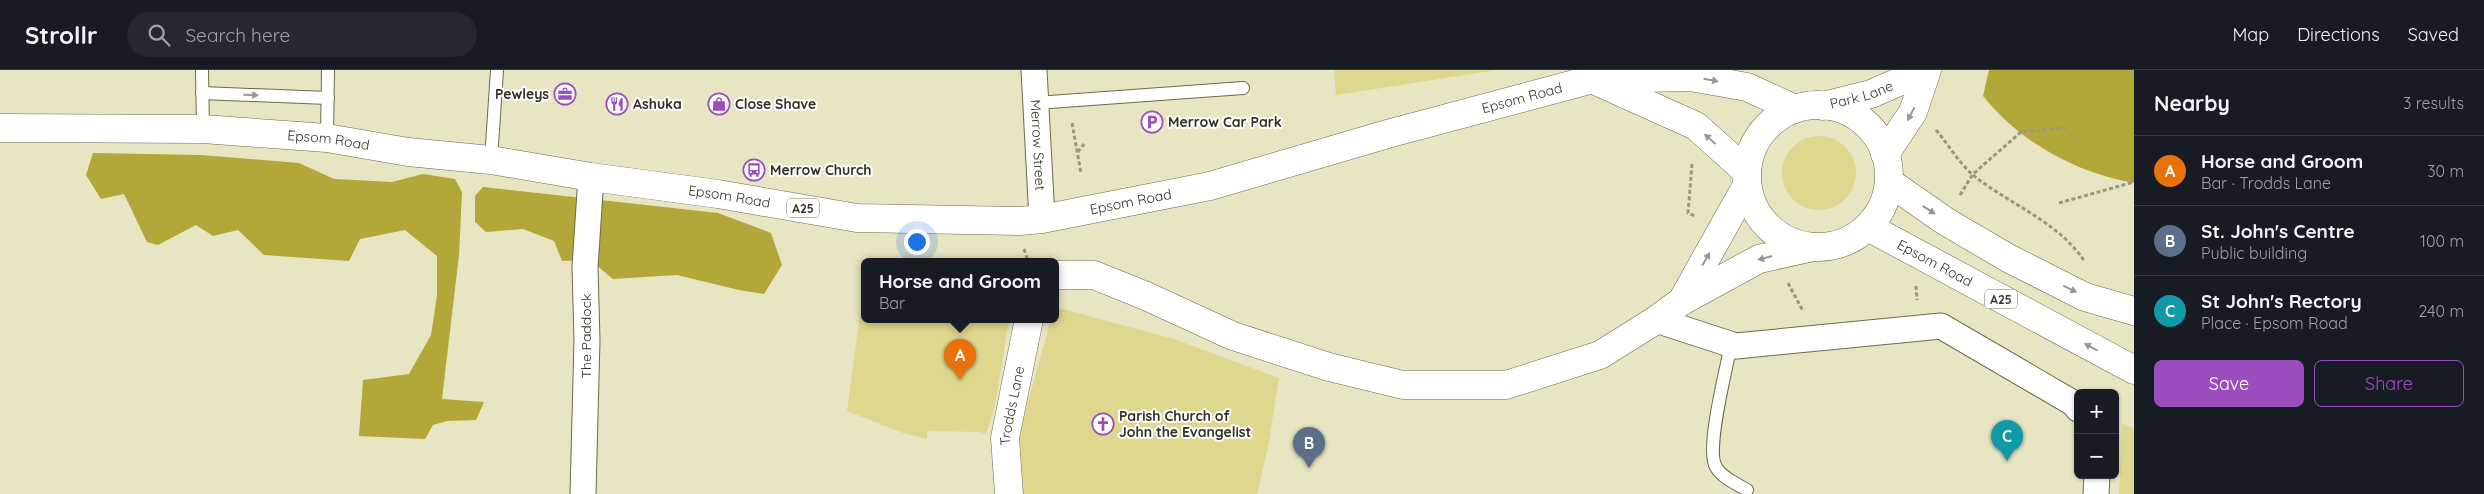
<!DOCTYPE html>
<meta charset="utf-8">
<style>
:root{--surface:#171b24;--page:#242831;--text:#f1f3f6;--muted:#9ea1a6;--line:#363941;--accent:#9b4dbe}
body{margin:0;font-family:Quicksand,sans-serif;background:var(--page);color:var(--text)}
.controls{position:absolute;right:15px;bottom:15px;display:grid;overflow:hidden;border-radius:8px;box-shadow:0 1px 4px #0004}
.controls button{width:45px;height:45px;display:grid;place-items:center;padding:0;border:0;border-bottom:1px solid var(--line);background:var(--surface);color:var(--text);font:25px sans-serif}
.you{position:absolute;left:916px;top:171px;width:18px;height:18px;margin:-12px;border:4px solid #fff;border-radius:50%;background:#1a73e8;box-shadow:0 0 0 8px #1a73e833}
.badge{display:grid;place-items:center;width:32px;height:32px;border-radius:50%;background:var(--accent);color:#fff;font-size:16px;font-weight:700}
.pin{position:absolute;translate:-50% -41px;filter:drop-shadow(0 1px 2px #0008)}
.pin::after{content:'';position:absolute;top:26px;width:18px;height:15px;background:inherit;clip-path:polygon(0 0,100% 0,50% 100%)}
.popup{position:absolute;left:861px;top:188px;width:198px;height:65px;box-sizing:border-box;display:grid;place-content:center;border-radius:8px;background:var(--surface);filter:drop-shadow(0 1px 4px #0005);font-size:16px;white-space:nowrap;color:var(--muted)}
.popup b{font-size:19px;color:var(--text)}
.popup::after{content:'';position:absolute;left:50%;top:100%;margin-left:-10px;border:10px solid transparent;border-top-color:var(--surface)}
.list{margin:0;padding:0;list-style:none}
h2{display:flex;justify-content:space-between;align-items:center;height:65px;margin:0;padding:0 20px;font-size:21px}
h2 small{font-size:16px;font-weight:400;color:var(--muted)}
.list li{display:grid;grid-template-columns:32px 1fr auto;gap:15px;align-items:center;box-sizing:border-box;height:70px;padding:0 20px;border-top:1px solid var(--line)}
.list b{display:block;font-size:19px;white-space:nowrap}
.list p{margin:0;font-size:16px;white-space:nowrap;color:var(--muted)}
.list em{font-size:16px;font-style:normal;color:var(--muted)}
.actions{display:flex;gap:10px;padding:15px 20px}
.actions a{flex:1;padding:11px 0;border:1px solid var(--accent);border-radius:8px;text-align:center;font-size:18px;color:var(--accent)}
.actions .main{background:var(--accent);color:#fff}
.icon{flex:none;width:28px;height:28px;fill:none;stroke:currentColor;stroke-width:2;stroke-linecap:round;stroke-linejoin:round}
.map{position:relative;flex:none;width:2134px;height:424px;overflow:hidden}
header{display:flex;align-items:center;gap:30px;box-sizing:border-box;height:70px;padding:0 25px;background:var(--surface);border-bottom:1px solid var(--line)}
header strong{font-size:24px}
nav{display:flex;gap:28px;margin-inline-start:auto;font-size:18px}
.search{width:350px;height:45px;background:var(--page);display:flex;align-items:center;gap:12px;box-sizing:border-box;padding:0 18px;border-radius:28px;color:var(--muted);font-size:19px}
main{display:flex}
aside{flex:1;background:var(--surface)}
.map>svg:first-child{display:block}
.green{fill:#ded88f}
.forest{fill:#b2a739}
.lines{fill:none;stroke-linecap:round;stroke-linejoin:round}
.lane-casing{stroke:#6e6b4c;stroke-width:14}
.street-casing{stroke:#6e6b4c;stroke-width:27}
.secondary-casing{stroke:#6e6b4c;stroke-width:29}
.primary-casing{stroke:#6e6b4c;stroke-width:29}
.path{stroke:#99977d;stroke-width:3;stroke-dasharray:4 2.5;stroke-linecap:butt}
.lane{stroke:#fff;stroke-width:12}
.street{stroke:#fff;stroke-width:25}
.secondary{stroke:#fff;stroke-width:28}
.primary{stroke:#fff;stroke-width:28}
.oneway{fill:#989891}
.labels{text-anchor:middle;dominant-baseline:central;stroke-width:4;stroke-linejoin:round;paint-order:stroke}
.shield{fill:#fff;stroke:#706f65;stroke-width:1}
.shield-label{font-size:12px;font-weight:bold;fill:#323123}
.poi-label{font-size:14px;font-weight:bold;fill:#323123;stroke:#fff;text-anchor:start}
.street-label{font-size:14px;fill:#323123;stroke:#fff}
</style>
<header>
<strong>Strollr</strong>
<div class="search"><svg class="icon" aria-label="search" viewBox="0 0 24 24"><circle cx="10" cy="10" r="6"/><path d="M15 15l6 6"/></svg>Search here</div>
<nav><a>Map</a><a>Directions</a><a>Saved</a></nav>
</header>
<main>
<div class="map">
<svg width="2134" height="424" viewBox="0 0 2134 424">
<rect width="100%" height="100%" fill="#e7e5c2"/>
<g class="green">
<path d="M1334,0H1497L1336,25Z"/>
<circle cx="1819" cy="103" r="37"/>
<path d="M1055,237L1174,269L1279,308L1268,377L1257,424H1021L1018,368L1051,249H1055Z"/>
<path d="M860,244L865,245V249H1009L995,336L986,364L980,362L927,361V369L903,363L847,341Z"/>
<path d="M2122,353L2134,359V424H2119Z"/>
</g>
<g class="forest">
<path d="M1989,0H2134V113C2076,103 2020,72 1983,26Z"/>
<path d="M93,83L201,85L299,93L334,109L392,112L423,104L455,109L462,122L459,185L442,329L484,332L476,350L447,351L433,355L425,369L359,366L363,310L409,304L431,265L437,225V186L405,160L360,169L349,191L264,185L238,160L213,166L196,155L158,175L147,172L124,124L101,129L86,105Z"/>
<path d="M483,117L718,143L771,163L782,195L764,224L739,220L677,205L613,209L590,190L562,191L554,171L523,159L486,162L475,152V126Z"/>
</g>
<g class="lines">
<g class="lane-casing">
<g id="lane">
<path d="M202,0L203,59"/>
<path d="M202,23L328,28"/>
<path d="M1036,33L1243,18"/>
<path d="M327,68L328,0"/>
<path d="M491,90L497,0"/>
<path d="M1731,274C1727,297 1705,380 1716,397C1722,408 1737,414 1747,420"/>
</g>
</g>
<g class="street-casing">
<g id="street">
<path id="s1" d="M1034,0L1042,149"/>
<path d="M1656,250L1736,276L1941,256L2073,333L2078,339"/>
<path d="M583,424L587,270L585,197L591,107"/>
<path d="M2096,424L2097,405"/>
</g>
</g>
<g class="secondary-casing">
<g id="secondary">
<path id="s2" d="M1823,36L1871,24L1926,0"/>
<path d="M1885,84L1913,42L1927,0"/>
<path d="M1055,205H1094L1146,226L1233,266L1329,297L1403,315H1506L1600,285L1656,250L1682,231L1759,189L1813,177"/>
<path d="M1682,231L1747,115"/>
<path id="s3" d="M1009,424L1005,368L1029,249"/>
</g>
</g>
<g class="primary-casing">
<g id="primary">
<path d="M1596,11L1696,56L1746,101"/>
<circle cx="1818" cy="106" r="71"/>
<path id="s4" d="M0,58L203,59L327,68L408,82L491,90L591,107L718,124L857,148L1020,151L1042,149L1210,116L1391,63L1593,9L1690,7L1747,17L1795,39"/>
<path d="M1889,112L1945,151L2008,188L2085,227L2134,241"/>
<path id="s5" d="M1868,157L2134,300"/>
</g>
</g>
<g class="path">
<path d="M1072,53L1081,103"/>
<path d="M1936,60C1948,74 1959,93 1973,105C2010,135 2058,151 2085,192"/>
<path d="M1078,82L1084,74"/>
<path d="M1692,94L1688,143L1695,146"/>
<path d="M1960,125L1973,104L2021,62L2066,58"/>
<path d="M2059,133L2134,112"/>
<path d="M1024,179L1028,191"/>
<path d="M1788,213L1803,241"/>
<path d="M1916,216L1917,230"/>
</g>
<use href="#lane" class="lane"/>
<use href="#street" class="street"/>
<use href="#secondary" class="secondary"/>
<use href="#primary" class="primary"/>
</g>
<defs><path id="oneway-solid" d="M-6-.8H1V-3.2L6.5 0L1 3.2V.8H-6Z" transform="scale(1.25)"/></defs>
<g class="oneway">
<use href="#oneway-solid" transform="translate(1711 10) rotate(10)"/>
<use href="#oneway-solid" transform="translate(251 25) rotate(2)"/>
<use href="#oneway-solid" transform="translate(1911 44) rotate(118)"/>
<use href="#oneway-solid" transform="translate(1710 69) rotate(-138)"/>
<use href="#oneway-solid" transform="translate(1929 140) rotate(33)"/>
<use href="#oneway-solid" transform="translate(1765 188) rotate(165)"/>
<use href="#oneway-solid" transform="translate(1706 189) rotate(-60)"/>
<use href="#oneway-solid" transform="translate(2070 219) rotate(26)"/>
<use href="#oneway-solid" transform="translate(2091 277) rotate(-152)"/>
</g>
<defs>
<g id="office-ring" transform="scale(1.125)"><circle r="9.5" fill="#fff" stroke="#9b4dbe" stroke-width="1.5"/><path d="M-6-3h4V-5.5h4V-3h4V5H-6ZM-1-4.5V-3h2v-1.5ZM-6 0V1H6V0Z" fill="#9b4dbe"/></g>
<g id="restaurant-ring" transform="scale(1.125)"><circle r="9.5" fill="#fff" stroke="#9b4dbe" stroke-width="1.5"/><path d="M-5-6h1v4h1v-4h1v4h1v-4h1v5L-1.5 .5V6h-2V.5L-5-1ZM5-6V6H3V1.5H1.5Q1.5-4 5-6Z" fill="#9b4dbe"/></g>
<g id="shop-ring" transform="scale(1.125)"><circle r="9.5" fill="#fff" stroke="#9b4dbe" stroke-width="1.5"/><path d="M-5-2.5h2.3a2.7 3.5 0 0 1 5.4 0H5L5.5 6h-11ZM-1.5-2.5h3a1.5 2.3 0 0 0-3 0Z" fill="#9b4dbe"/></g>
<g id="parking-ring" transform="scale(1.125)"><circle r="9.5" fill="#fff" stroke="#9b4dbe" stroke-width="1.5"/><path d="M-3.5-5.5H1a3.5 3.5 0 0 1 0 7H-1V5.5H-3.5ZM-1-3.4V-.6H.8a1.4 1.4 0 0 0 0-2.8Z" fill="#9b4dbe"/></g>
<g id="bus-ring" transform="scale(1.125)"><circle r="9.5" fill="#fff" stroke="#9b4dbe" stroke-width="1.5"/><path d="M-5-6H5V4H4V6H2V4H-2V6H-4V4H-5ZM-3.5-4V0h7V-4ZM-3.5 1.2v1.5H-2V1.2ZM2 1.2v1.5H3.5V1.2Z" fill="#9b4dbe"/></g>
<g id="church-ring" transform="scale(1.125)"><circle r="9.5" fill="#fff" stroke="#9b4dbe" stroke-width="1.5"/><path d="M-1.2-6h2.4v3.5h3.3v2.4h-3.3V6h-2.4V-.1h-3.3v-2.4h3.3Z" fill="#9b4dbe"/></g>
</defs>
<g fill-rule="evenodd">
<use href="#office-ring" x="565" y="24"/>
<use href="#restaurant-ring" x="617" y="34"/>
<use href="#shop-ring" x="719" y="34"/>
<use href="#parking-ring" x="1152" y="52"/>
<use href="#bus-ring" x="754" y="100"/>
<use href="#church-ring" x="1103" y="354"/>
</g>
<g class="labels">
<g class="shield">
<rect x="787" y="128.5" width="32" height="19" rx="4"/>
<rect x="1985" y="219.5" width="32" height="19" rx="4"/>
</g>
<g class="shield-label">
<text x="803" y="138">A25</text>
<text x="2001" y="229">A25</text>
</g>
<g class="poi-label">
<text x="549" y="24" text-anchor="end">Pewleys</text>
<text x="633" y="34">Ashuka</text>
<text x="735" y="34">Close Shave</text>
<text x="1168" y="52">Merrow Car Park</text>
<text x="770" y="100">Merrow Church</text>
<text x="1119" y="346">Parish Church of<tspan x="1119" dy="16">John the Evangelist</tspan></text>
</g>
<g class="street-label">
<text stroke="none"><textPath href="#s2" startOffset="40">Park Lane</textPath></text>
<text stroke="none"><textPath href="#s4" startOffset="1544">Epsom Road</textPath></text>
<text stroke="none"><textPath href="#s4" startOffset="329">Epsom Road</textPath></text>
<text stroke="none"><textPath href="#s1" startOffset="75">Merrow Street</textPath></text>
<text stroke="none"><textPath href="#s4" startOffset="734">Epsom Road</textPath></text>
<text stroke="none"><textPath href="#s4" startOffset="1139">Epsom Road</textPath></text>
<text stroke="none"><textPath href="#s5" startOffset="76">Epsom Road</textPath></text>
<text transform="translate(586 266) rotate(-90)">The Paddock</text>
<text stroke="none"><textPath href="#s3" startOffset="89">Trodds Lane</textPath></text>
</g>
</g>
</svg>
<div class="controls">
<button>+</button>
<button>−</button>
</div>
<div class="you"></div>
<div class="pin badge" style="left:960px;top:310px;background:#e8710a">A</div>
<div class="popup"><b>Horse and Groom</b>Bar</div>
<div class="pin badge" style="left:1309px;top:398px;background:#5c6f8a">B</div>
<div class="pin badge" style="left:2007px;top:391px;background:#0f9aa8">C</div>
</div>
<aside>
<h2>Nearby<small>3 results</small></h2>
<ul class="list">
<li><span class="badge" style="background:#e8710a">A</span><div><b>Horse and Groom</b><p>Bar · Trodds Lane</p></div><em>30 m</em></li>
<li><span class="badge" style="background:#5c6f8a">B</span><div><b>St. John's Centre</b><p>Public building</p></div><em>100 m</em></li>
<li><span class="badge" style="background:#0f9aa8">C</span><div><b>St John's Rectory</b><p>Place · Epsom Road</p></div><em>240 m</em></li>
</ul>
<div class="actions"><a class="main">Save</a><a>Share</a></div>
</aside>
</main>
